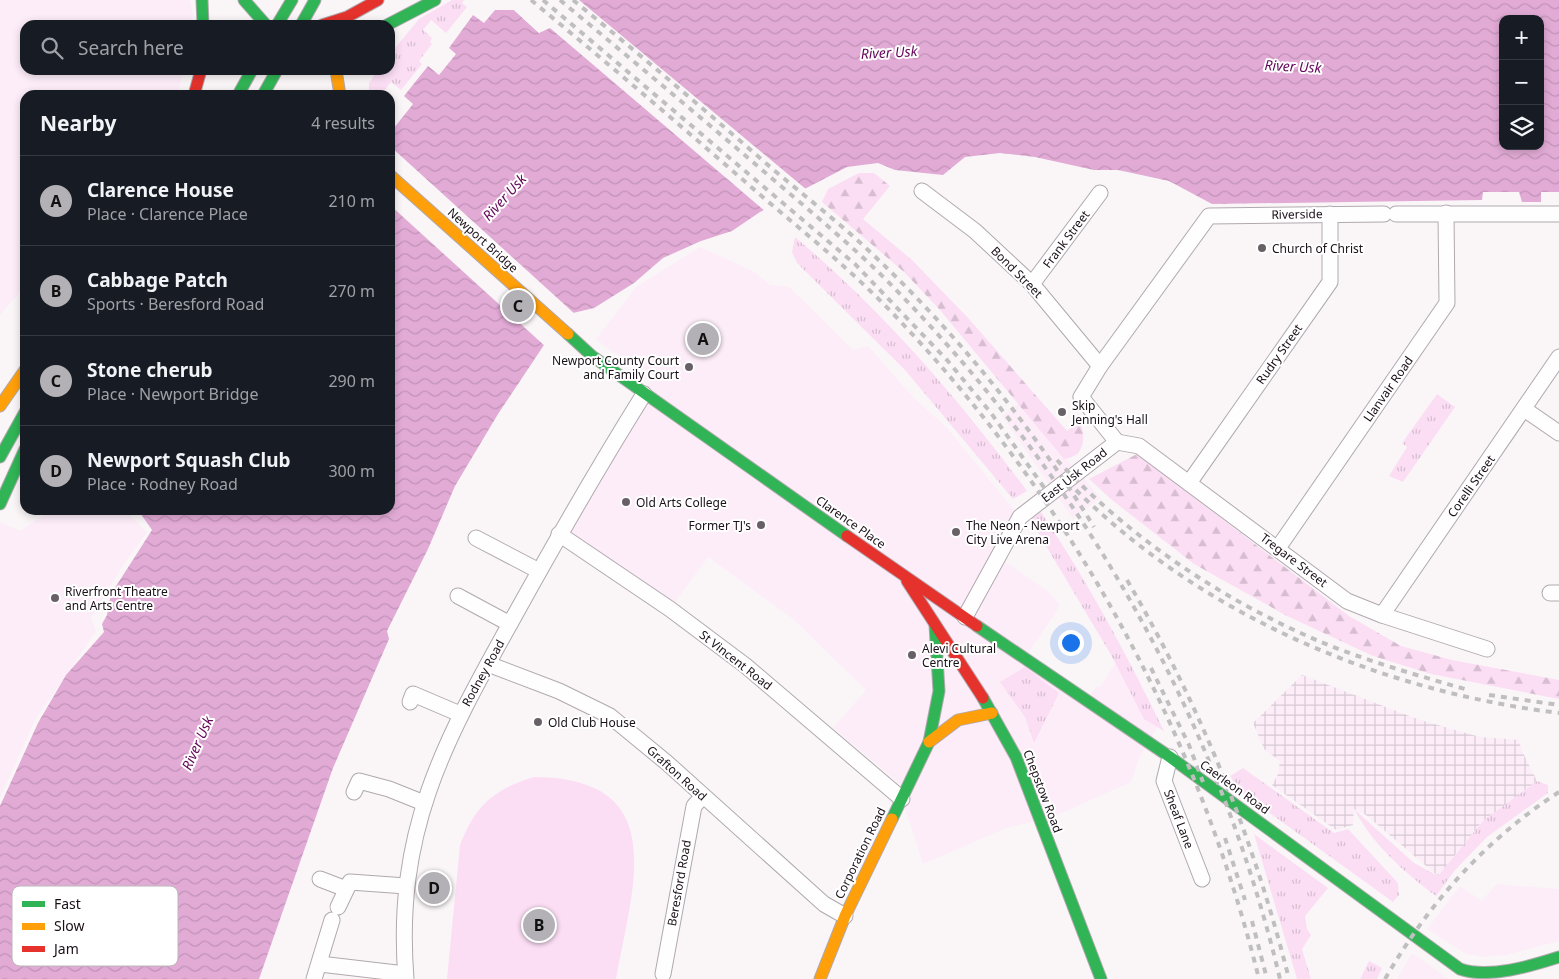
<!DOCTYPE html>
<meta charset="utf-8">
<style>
:root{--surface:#171b24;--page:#242831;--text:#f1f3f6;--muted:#9ea1a6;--line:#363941;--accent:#b3b1b5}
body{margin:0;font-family:"Noto Sans",sans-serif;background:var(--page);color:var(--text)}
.controls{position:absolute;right:15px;top:15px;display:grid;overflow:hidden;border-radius:10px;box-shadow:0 2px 8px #0003}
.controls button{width:45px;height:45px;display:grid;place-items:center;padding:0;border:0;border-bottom:1px solid var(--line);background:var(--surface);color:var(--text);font:25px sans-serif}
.you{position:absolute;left:1070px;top:642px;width:18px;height:18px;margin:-12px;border:4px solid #fff;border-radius:50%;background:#1a73e8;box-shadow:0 0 0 8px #1a73e833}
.badge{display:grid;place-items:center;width:32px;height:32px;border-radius:50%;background:var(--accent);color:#111;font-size:16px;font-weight:700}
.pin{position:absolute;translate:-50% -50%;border:2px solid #fff;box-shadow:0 1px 5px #0006}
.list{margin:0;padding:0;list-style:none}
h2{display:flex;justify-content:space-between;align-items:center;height:65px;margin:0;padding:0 20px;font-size:21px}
h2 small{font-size:16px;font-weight:400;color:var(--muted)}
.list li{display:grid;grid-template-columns:32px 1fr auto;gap:15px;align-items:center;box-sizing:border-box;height:90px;padding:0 20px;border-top:1px solid var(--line)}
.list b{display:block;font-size:19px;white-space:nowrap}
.list p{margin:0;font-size:16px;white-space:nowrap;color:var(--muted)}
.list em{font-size:16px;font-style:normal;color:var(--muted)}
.icon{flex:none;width:28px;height:28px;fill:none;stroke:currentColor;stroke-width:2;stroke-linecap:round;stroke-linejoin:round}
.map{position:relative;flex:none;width:1559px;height:979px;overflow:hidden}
.search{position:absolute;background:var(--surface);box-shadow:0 2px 8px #0003;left:20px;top:20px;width:375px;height:55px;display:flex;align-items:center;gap:12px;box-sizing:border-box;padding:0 18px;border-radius:15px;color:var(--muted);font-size:19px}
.panel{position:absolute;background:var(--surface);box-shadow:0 2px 8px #0003;left:20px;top:90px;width:375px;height:425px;border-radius:15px}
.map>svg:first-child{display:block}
.built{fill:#fcedf8}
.industrial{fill:url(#industrial-grid)}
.grass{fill:url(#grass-tufts)}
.forest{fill:url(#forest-firs)}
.pitch{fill:#fbdef4}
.water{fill:url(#water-waves);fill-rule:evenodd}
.pier{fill:#faf6f8}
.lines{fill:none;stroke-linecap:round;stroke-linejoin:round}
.street-casing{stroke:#b0a9ae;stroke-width:17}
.fast-casing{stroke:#b0a9ae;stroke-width:13}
.slow-casing{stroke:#b0a9ae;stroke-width:13}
.jam-casing{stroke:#b0a9ae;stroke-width:13}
.street{stroke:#fefefe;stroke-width:15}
.fast{stroke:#30b455;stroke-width:11}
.slow{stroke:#ff9f0a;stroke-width:11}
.jam{stroke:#e5322d;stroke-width:11}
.rail{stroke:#c0bfc0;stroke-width:4;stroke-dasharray:6 6;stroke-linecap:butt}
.poi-dot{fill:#686066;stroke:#fff;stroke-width:2}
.labels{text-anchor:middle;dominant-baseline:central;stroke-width:4;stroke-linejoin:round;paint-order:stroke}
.street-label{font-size:12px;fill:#1a1018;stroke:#fff}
.poi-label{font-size:12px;fill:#1a1018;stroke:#fff;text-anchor:start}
.water-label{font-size:14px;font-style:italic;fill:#640658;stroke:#fff}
.key{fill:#fff;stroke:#bab7ba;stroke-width:1}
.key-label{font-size:14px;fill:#1a1018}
</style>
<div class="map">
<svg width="1559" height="979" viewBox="0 0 1559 979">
<defs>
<pattern id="industrial-grid" width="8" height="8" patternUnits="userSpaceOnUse" patternTransform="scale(1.25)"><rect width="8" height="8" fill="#fcedf8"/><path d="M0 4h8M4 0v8" fill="none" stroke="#d7cad4"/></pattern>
<pattern id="grass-tufts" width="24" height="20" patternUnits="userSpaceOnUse" patternTransform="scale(1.25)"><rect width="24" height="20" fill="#fbdef4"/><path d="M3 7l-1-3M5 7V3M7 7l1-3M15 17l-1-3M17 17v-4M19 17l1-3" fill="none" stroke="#d7bdd0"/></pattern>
<pattern id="forest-firs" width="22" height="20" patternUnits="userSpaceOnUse" patternTransform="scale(1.25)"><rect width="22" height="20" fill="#fbdef4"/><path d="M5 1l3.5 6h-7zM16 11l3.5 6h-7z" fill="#d7bdd0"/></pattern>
<pattern id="water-waves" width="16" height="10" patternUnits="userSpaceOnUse" patternTransform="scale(1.25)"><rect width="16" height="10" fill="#e2abd6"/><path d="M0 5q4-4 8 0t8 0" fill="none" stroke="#c192b7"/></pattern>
</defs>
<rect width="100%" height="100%" fill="#faf6f8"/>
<g class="built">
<path d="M0,0H190L193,14L192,25H25V70H184L177,95H25V286L0,315Z"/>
<path d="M700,247L755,272L770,285L789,287L853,350L868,346L914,398L947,428L1020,517L998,557L1049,592L1059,604L1058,609L1024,659L1087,700L1097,686L1099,688L1116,663L1144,718L1157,727L1139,758L1131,782L1053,817L1006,828L923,864L902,799L906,789L833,728L866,690L792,618L708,557L670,609L559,534L654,375L613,352L596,339L636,287Z"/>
<path d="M1018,404L1101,498L1073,519L1002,416Z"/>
<path d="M52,510H124L147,532L123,565L91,618L96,631L35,720L0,798V522L20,531Z"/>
<path d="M1496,884L1559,889V941L1506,955L1485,957L1466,954L1427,929L1460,886L1482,901Z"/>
<path d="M1412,953L1449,979H1397Z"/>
</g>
<path class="industrial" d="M1302,675L1420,720L1480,737L1519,740L1521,749L1537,781L1481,823L1438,876L1366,815L1354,809L1353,825L1336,830L1272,785L1278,774L1280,761L1264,749L1253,723Z"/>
<g class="grass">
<path d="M452,0H464L462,3L467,7L446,33L431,20L423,30L432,38L430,42L432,44L419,61L422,64L401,90L391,82L381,95H369V84L377,70H390V54L419,19Z"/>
<path d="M795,237C884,312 958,398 1027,491L1013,499L905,370L797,263L792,252Z"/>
<path d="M1437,394L1455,407L1403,482L1389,476L1407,447L1402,443Z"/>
<path d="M1041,512C1088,582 1127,655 1164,731L1144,719L1110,653L1030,519Z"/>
<path d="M1025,667L1059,693L1034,743L1025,717L1000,682Z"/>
<path d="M1243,768L1334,833L1348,829L1398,883L1399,895L1393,902L1242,793L1230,776Z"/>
<path d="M1537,781L1548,785V793L1487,837L1455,870L1436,896C1404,872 1373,845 1354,809L1414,863L1438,876L1483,821Z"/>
<path d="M1254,834L1328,888L1305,916L1307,929L1311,935L1302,949L1311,979H1297Z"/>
<path d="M1369,961L1382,968L1377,979H1360Z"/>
</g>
<g class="forest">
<path d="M859,173H874L890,186L863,219L912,260L970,320L1067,431L1080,421C1086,437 1085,457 1064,459L939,309L904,272L822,202L828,189Z"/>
<path d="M1137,454L1349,616L1401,646L1452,660L1559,680V699L1431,674L1373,656L1287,616L1194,564L1112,500L1089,479Z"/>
</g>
<path class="pitch" d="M534,777C673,778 632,887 616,979H447L460,845C475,806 494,789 534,777Z"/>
<path class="water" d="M574,0H1559V192H1541V202H1522L1519,192H1483L1482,200L1212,204L1169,181L1118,170H1094L1035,157L1000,153L965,157L943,175L895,170L878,163L847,167L760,212L732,231L701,241L663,258L634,283L594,308L573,313L544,345L498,414L455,486L428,549L387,631L389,639L333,768L259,979H0V806L38,723L66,675L104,632L102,624L107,615L111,594L152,530L138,510H390V133L413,104L404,96L428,66L439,75L456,54L449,48L473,15L484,23L495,10H514L539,33ZM1503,19H1540V146H1503Z"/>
<g class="pier">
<path d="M570,0H579L807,190L766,212L550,28L539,33L514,10L506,7H515L539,30Z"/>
<path d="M391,147L576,315L546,347L390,205Z"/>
</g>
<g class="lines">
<g class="street-casing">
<g id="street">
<path d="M922,191L975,231L1032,284L1100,366"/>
<path d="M1396,214H1559"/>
<path d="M1032,284L1100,193"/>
<path d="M1524,409L1559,433"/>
<path d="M1117,442L1081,397L1100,366L1209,216L1384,214"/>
<path d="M1117,442L1139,446L1347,601L1382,615L1487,649"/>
<path d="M1189,483L1330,282V214"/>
<path d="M559,534L670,609L746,666L902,799"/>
<path d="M476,538L539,571"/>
<path d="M1278,548L1447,303L1446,213"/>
<path d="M1550,593H1559"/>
<path d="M458,596L510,624"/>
<path d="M1382,615L1559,357"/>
<path d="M965,617L1020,517L1117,442"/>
<path d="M488,664L559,691L610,716L666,762L824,904L845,916"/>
<path d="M410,702L413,694L460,714"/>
<path d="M1170,757L1164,781L1202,879"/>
<path d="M354,792L359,781L389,789L424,803"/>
<path d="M320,879L346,889"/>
<path d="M338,907L350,882L406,886"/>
<path d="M320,964L405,974"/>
<path d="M663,974L694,806L703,796"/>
<path d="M314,979L332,920"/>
<path d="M406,979C394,828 446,739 516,613C557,539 599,466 644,394"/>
</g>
</g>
<g class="fast-casing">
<g id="fast">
<path d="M202,0L203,25"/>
<path d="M244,0L266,25"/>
<path d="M277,25L292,0"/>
<path d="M301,25L315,0"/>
<path d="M387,25L435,0"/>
<path d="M238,95L252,70"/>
<path d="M263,95L277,70"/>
<path d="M568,334L592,356L847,536"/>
<path d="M0,457L25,412"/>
<path d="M0,504L25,449"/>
<path d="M977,626L1170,757L1460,969C1489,979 1531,966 1559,957"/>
<path d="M983,698L1016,757L1101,979"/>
<path d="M892,819L929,742L939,691L935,625"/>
</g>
</g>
<g class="slow-casing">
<g id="slow">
<path d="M336,70L340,95"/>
<path d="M390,175L568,334"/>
<path d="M0,406L25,370"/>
<path d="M929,742L958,720L992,713"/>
<path d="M820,979L845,916L892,819"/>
</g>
</g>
<g class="jam-casing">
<g id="jam">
<path d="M322,25L347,17L378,0"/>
<path d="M194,95L201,70"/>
<path d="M847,536L977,626"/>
<path d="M907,581L983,698"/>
</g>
</g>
<use href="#street" class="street"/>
<use href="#fast" class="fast"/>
<use href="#slow" class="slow"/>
<use href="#jam" class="jam"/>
<g class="rail">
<path d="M531,0C610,65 688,132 765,199C811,238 858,276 900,321C1074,505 1198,733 1259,979"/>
<path d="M543,0L855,264L947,360L991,413L1053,500"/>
<path d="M560,0C632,60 704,120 775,181C818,218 861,253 900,294C1084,483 1219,722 1280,979"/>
<path d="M573,0C642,56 708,113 775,171C806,197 838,222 867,249C954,330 1032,426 1094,527"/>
<path d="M1057,460C1128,537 1224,601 1321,642C1367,661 1416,675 1465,689"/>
<path d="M1076,490C1205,617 1381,691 1559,713"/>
<path d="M1127,580C1200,705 1254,839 1289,979"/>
<path d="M1151,668L1189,745L1203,782"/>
<path d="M1489,695L1559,705"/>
<path d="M1225,838L1245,900"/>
<path d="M1252,921L1267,979"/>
<path d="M1385,979C1429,903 1485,840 1559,792"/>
</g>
</g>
<g class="poi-dot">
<circle cx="1262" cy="248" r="5"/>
<circle cx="689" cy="367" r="5"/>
<circle cx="1062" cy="412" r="5"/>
<circle cx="626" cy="502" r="5"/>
<circle cx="761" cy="525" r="5"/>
<circle cx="956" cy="532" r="5"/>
<circle cx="55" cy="598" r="5"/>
<circle cx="912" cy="655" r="5"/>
<circle cx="538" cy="722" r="5"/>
</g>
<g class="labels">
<g class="street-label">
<text transform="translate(1297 214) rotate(-1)">Riverside</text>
<text transform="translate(1066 239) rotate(-53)">Frank Street</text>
<text transform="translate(483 240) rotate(42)">Newport Bridge</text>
<text transform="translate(1017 272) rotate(45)">Bond Street</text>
<text transform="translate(1279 354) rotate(-55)">Rudry Street</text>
<text transform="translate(1388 389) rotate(-55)">Llanvair Road</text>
<text transform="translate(1074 475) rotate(-38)">East Usk Road</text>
<text transform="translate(1471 486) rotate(-55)">Corelli Street</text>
<text transform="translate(851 522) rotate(35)">Clarence Place</text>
<text transform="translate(1294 560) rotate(37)">Tregare Street</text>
<text transform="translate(736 660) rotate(38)">St Vincent Road</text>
<text transform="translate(483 673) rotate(-61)">Rodney Road</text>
<text transform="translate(677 773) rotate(42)">Grafton Road</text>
<text transform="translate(1235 787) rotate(36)">Caerleon Road</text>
<text transform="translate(1043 791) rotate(69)">Chepstow Road</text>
<text transform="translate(1179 819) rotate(69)">Sheaf Lane</text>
<text transform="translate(860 853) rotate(-64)">Corporation Road</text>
<text transform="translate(679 883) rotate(-80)">Beresford Road</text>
</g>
<g class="poi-label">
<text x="1272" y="248">Church of Christ</text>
<text x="679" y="360" text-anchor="end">Newport County Court<tspan x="679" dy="14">and Family Court</tspan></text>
<text x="1072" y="405">Skip<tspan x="1072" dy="14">Jenning's Hall</tspan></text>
<text x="636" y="502">Old Arts College</text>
<text x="751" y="525" text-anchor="end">Former TJ's</text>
<text x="966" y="525">The Neon - Newport<tspan x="966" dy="14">City Live Arena</tspan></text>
<text x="65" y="591">Riverfront Theatre<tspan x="65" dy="14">and Arts Centre</tspan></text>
<text x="922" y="648">Alevi Cultural<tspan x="922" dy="14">Centre</tspan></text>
<text x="548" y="722">Old Club House</text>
</g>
<g class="water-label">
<text transform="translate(889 52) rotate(-3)">River Usk</text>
<text transform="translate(1293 66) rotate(3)">River Usk</text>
<text transform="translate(504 197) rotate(-48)">River Usk</text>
<text transform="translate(197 743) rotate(-66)">River Usk</text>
</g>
</g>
<rect x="12" y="886" width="166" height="80" rx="8" class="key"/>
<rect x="22" y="901" width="23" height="6" fill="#30b455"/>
<rect x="22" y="923" width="23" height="7" fill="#ff9f0a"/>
<rect x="22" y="946" width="23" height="6" fill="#e5322d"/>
<g class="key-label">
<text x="54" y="909">Fast</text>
<text x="54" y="931">Slow</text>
<text x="54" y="954">Jam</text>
</g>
</svg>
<div class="controls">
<button>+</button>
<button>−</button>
<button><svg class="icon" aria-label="layers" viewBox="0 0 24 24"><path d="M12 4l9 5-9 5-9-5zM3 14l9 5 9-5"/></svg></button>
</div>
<div class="you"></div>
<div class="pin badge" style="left:703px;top:339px">A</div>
<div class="pin badge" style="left:539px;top:925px">B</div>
<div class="pin badge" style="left:518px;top:306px">C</div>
<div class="pin badge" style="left:434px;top:888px">D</div>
<div class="search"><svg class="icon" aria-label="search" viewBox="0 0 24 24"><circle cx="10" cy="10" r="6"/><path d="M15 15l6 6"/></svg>Search here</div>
<section class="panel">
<h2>Nearby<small>4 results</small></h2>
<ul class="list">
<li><span class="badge">A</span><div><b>Clarence House</b><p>Place · Clarence Place</p></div><em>210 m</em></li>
<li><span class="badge">B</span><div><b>Cabbage Patch</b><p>Sports · Beresford Road</p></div><em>270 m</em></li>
<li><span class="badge">C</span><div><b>Stone cherub</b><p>Place · Newport Bridge</p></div><em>290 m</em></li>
<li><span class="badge">D</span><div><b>Newport Squash Club</b><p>Place · Rodney Road</p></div><em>300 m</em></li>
</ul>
</section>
</div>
